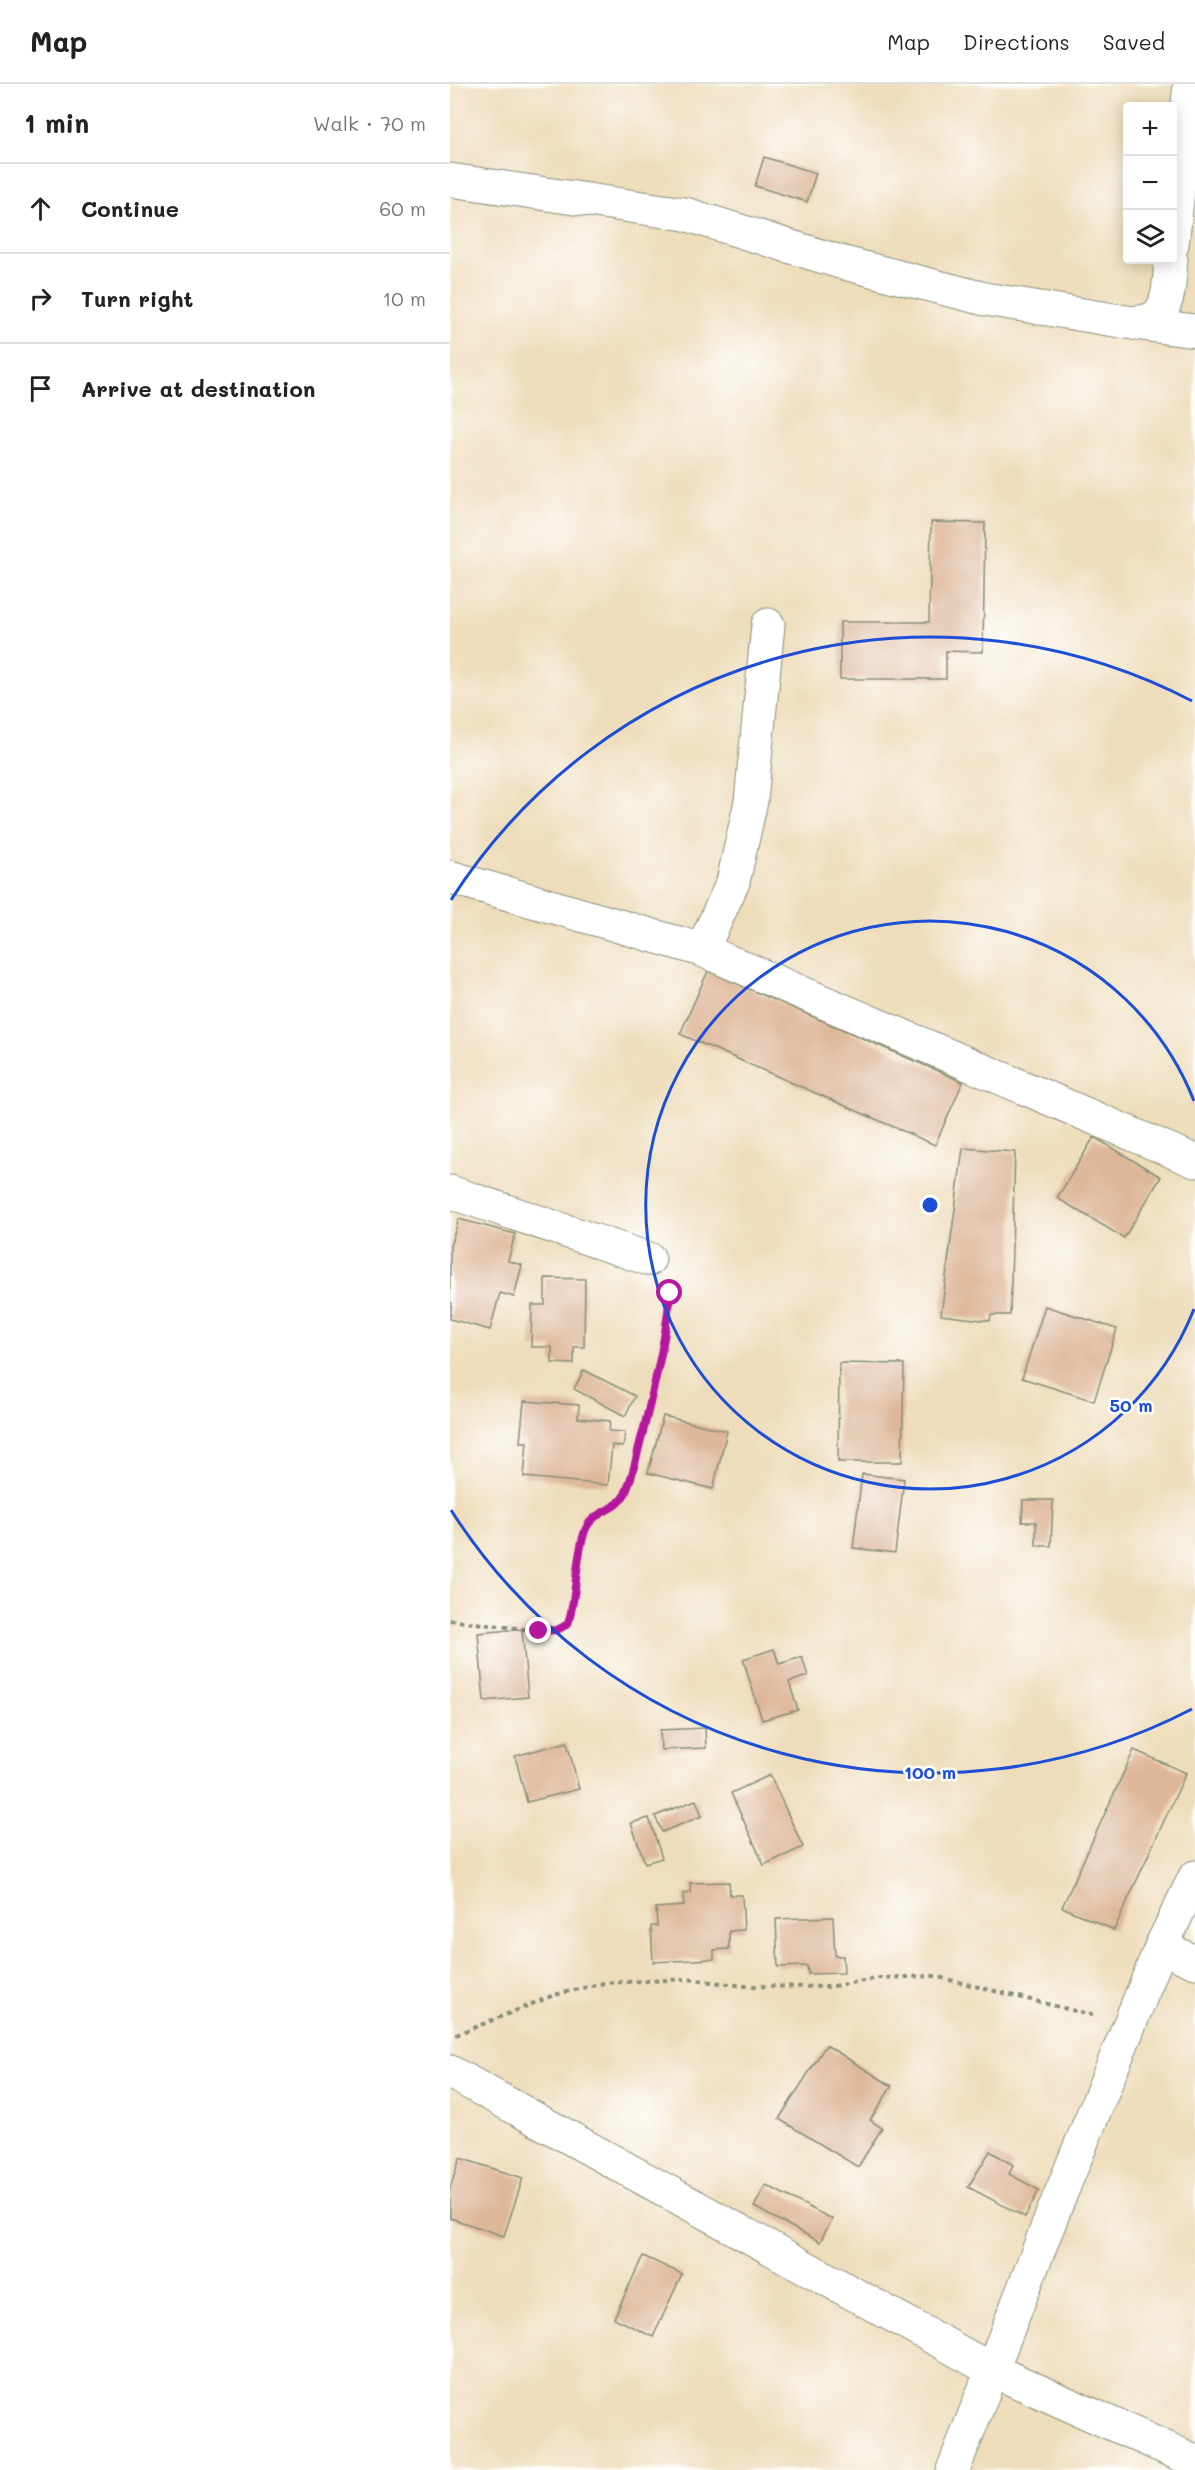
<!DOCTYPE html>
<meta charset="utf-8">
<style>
:root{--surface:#fff;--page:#f6f6f6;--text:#222;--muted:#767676;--line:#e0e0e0}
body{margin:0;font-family:Mali,sans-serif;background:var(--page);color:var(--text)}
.controls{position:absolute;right:18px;top:18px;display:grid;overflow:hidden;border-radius:6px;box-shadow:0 3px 15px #0003}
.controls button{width:54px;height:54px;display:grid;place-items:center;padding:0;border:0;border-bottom:2px solid var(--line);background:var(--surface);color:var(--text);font:30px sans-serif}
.stop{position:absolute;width:18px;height:18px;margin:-14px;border:4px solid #b5179e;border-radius:50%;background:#fff}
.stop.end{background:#b5179e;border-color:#fff;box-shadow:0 2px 6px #0008}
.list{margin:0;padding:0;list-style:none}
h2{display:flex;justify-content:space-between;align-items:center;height:78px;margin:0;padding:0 24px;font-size:26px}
h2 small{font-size:20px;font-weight:400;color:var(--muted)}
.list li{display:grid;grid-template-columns:39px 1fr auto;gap:18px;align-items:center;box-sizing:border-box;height:90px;padding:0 24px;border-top:2px solid var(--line)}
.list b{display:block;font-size:22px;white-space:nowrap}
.list em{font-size:20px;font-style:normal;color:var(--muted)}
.icon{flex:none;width:33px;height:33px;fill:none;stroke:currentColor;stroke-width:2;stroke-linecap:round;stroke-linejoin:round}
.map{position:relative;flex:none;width:745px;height:2386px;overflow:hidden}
header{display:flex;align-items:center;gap:36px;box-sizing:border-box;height:84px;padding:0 30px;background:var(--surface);border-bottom:2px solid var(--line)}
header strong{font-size:28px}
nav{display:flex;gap:33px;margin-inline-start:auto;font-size:21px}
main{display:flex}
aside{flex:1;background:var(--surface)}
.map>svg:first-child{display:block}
.building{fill:#deb799}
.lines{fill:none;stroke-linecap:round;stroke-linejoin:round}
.minor-casing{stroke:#868d78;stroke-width:35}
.path{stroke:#868d78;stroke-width:4;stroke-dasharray:4.5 4.5;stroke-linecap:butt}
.minor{stroke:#fff;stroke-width:33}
.route{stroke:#b5179e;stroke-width:8}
.ring{fill:none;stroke:#1d4ed8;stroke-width:3}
.centre{fill:#1d4ed8;stroke:#fff;stroke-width:3}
.ring-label{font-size:18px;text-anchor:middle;font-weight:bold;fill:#1d4ed8;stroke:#fff;stroke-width:5;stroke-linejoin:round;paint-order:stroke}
</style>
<header>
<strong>Map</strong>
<nav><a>Map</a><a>Directions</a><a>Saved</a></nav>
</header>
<main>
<aside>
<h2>1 min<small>Walk · 70 m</small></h2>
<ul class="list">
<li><svg class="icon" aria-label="ahead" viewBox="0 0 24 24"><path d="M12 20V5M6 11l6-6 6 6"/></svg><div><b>Continue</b></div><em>60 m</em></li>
<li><svg class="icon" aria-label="right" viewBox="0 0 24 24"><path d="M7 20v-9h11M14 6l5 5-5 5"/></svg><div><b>Turn right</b></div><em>10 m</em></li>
<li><svg class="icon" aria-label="arrive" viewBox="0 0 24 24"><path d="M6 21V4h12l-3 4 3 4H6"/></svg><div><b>Arrive at destination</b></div></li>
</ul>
</aside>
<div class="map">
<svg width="745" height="2386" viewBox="0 0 745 2386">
<rect width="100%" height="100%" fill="#fff"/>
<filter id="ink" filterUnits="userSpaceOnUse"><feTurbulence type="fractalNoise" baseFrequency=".0167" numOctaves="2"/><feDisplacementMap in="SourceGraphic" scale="12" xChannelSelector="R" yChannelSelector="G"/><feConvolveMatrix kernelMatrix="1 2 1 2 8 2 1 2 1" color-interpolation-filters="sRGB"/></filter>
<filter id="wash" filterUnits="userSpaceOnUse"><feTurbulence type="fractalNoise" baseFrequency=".008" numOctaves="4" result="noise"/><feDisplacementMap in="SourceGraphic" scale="24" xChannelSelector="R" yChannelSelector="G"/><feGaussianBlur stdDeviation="1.35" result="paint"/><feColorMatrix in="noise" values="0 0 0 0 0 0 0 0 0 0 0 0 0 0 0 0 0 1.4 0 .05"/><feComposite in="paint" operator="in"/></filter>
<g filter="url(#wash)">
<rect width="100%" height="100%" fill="#edb"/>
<g id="blocks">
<g class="building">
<path d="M314,73L366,89L357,118L305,102Z"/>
<path d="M481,438L535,439L533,568L496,567V595H390V538H479Z"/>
<path d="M258,887L513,998L485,1061L230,950Z"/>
<path d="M644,1053L711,1093L674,1154L607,1114Z"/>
<path d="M513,1064L565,1068L560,1231H541L540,1237L491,1231Z"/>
<path d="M9,1135L65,1150L58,1177L72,1181L64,1213L50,1209L40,1246L0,1235L2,1219H0V1162Z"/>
<path d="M95,1194L135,1195L134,1263H124V1280L102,1279V1263H81L82,1221H95Z"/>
<path d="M595,1222L667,1245L644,1317L572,1294Z"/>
<path d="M389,1279L454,1280L452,1378H388Z"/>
<path d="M134,1286L185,1312L175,1332L124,1305Z"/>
<path d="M74,1317L129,1321L128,1334L160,1337L159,1347L175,1348L173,1363L162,1361L158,1401L74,1393L77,1358H70Z"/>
<path d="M213,1332L277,1347L263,1405L198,1389Z"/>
<path d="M412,1390L454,1395L445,1469L403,1464Z"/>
<path d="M573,1416H603L601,1462H586V1438H572Z"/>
<path d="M72,1545L78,1613L34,1617L28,1549Z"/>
<path d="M324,1565L329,1580L352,1573L358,1592L339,1598L348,1626L312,1636L293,1575Z"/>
<path d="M255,1644L256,1664L211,1666L210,1646Z"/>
<path d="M117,1658L129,1705L77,1718L65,1672Z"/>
<path d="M684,1666L736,1689L664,1846L612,1823Z"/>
<path d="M320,1691L353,1763L314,1781L281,1709Z"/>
<path d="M246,1716L252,1732L212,1748L205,1732Z"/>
<path d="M199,1734L212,1774L195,1779L181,1739Z"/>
<path d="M279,1798L280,1811H292L294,1846L279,1847V1865L264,1866V1875L203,1878L201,1842H207L206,1824L234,1822L233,1810L241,1809L240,1799Z"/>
<path d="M383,1833L385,1872H393L394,1889L358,1890L357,1882L328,1883L326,1835Z"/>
<path d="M376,1961L442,2002L420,2036L432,2044L408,2083L329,2035Z"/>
<path d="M540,2067L563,2081L559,2090L589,2106L575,2133L518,2103Z"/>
<path d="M10,2074L73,2094L54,2152L0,2134V2104Z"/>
<path d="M316,2101L382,2135L370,2158L304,2123Z"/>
<path d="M193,2172L232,2190L203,2253L164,2234Z"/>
</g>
</g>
</g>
<g filter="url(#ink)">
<use href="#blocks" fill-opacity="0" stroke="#868d78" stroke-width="1.5"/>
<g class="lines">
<g class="minor-casing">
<g id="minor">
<path d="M0,96L235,130L390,178L535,215L683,239C688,238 697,237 702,235C721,225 719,194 721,176"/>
<path d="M722,161L740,0"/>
<path d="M683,239L745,247"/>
<path d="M0,793L252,866L745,1077"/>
<path d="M252,866L283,798L301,717L318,541"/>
<path d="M0,1108L199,1175"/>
<path d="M711,1863L745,1878"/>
<path d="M0,1988L544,2287L745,2377"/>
<path d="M503,2386L603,2129L711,1863L745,1793"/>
</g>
</g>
<g class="path">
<path d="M0,1536L89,1547L107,1546L118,1540L122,1526L134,1448L145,1431L163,1423L174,1412L183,1387L210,1280L218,1236L219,1205"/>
<path d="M6,1951L104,1911L154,1899L238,1895L295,1902L378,1903L431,1894L484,1892L646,1932"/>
</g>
<use href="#minor" class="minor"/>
</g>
</g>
<g class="lines" filter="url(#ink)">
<path class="route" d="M89,1547L107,1546L118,1540C127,1511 125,1479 134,1450C140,1426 165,1429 175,1410C184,1391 187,1368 193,1348C204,1302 216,1256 220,1209"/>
</g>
<g class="ring">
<path d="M744 1225A284 284 0 1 1 744 1017"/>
<path d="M742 1625A568 568 0 0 1 1 1426M1 816A568 568 0 0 1 742 617"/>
</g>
<circle cx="480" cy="1121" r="9" class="centre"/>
<g class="ring-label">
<text x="681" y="1328">50 m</text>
<text x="480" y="1695">100 m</text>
</g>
</svg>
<div class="controls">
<button>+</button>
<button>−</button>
<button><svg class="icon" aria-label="layers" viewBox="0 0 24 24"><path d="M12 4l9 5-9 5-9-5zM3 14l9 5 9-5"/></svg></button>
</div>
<div class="stop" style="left:220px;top:1209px"></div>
<div class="stop end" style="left:89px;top:1547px"></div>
</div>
</main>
